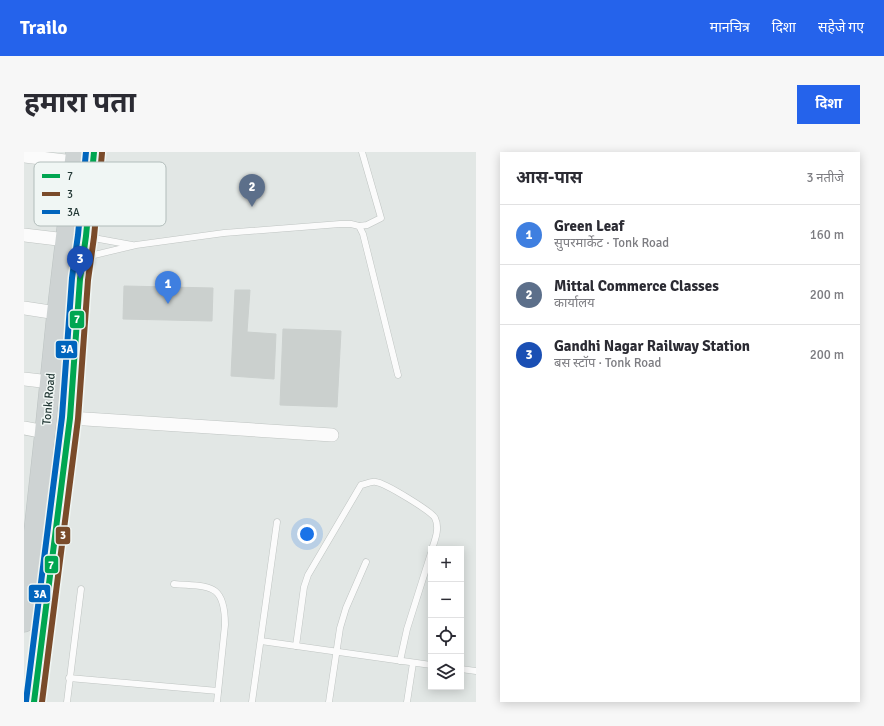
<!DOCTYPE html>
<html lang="hi">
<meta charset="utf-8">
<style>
:root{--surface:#fff;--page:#f7f7f7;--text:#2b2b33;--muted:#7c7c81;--line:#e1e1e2;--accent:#2563eb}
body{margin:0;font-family:Signika,"Noto Sans Devanagari",sans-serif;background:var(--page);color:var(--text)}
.controls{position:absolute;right:12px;bottom:12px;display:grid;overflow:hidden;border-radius:0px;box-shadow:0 2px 10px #0003}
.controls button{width:36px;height:36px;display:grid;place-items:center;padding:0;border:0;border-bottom:1px solid var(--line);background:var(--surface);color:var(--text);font:20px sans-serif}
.you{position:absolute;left:283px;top:382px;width:14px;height:14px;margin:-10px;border:3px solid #fff;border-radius:50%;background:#1a73e8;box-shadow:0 0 0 6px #1a73e833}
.badge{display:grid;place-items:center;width:26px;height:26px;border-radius:50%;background:var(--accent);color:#fff;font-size:13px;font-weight:700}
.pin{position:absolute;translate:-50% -33px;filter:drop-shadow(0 1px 2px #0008)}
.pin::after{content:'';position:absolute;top:21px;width:14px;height:12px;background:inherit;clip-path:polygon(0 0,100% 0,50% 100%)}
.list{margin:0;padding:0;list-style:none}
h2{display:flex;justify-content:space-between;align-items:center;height:52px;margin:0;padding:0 16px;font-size:17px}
h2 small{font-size:13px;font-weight:400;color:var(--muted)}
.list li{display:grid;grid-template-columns:26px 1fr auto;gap:12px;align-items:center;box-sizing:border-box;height:60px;padding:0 16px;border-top:1px solid var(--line)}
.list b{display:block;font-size:15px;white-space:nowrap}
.list p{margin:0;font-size:13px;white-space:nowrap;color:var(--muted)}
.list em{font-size:13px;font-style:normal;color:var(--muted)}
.icon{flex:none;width:22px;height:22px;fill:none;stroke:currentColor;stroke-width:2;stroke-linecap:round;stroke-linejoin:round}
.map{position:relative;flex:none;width:452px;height:550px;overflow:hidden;border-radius:0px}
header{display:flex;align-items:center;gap:24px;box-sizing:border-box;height:56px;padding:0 20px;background:var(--accent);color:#fff}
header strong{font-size:19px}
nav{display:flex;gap:22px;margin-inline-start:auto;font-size:14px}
.intro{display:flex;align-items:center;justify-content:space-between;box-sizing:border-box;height:96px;padding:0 24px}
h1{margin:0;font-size:28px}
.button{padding:10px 18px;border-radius:0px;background:var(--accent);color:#fff;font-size:14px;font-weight:700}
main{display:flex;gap:24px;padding:0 24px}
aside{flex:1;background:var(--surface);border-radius:0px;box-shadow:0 2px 10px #0003}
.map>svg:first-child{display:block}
.building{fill:#cbd0ce;stroke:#cbd0ce}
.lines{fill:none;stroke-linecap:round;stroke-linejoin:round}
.lane-casing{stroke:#bfc4c2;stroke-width:7}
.street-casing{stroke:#bfc4c2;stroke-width:14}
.primary-casing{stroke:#bcc3c2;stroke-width:21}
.lane{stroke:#fbfbfb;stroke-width:6}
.street{stroke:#fbfbfb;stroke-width:13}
.primary{stroke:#ced3d3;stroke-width:20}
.bus-1-casing{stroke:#f0f6f4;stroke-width:9}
.bus-2-casing{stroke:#f0f6f4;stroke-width:9}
.bus-3-casing{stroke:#f0f6f4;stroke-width:9}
.bus-1{stroke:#00a651;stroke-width:6}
.bus-2{stroke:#7a4b2a;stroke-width:6}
.bus-3{stroke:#0065bd;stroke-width:6}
.labels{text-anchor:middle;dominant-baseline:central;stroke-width:3;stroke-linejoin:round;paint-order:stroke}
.street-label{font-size:12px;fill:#233835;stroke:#f0f6f4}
.key{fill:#f0f6f4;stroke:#b2bdbb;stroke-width:1}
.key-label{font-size:11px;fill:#233835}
.line-badge{stroke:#f0f6f4;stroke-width:1.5}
.badge-label{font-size:11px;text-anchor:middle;font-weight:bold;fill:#fff}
</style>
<header>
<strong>Trailo</strong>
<nav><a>मानचित्र</a><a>दिशा</a><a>सहेजे गए</a></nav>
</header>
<div class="intro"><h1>हमारा पता</h1><a class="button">दिशा</a></div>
<main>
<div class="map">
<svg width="452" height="550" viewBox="0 0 452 550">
<rect width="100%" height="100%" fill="#e2e7e5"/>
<g class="building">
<path d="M100,134L189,136L188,169L99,167Z"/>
<path d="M211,138H226L223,180L252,182L250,227L207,224Z"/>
<path d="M259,177L317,179L313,255L256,253Z"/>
</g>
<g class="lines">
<g class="lane-casing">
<g id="lane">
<path d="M335,74L343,73L357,66L338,0"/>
<path d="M64,85L108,93"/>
<path d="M62,105L112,93L200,81L316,72H327L335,74L339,82L344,102L374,223"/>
<path d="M150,432C185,435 201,430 201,473L193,550"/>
<path d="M237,489L407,513"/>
<path d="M272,494L280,435L284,423L337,333C342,332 347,329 352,330C361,331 407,359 411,366C416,376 411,388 408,397"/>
<path d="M376,509L383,477L407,401"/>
<path d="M437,517L452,519"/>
<path d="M45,526L194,539"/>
<path d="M43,550L57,437"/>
<path d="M228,550L253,370"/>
<path d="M305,550L316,476L322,456L342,410"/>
<path d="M383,550L389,511"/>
</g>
</g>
<g class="street-casing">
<g id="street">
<path d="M0,4L58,11"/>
<path d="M0,83L42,88"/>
<path d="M0,156L33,161"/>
<path d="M0,227L26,230"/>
<path d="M46,266L308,283"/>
<path d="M0,276L21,280"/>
</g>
</g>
<g class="primary-casing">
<g id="primary">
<path d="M0,470L21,280L33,161L52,0"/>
<path d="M10,550L46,266L56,127L62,84L70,0"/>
</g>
</g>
<use href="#lane" class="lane"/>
<use href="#street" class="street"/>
<use href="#primary" class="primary"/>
<g class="bus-1-casing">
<path id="bus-1" d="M10,550L46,266L56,127L62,84L70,0"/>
</g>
<g class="bus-2-casing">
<path id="bus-2" d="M18,550L54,267L64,128L70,85L78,1"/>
</g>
<g class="bus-3-casing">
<path id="bus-3" d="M2,549L38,265L48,126L54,83L62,0"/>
</g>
<use href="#bus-1" class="bus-1"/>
<use href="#bus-2" class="bus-2"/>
<use href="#bus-3" class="bus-3"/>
</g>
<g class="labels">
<g class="street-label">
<text transform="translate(25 247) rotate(-85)">Tonk Road</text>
</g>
</g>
<rect x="10" y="10" width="132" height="64" rx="6" class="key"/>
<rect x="18" y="22" width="18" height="4" fill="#00a651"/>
<rect x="18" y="40" width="18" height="4" fill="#7a4b2a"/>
<rect x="18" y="58" width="18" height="4" fill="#0065bd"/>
<g class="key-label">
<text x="43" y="28">7</text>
<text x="43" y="46">3</text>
<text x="43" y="64">3A</text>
</g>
<g class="line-badge">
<rect x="45" y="158" width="16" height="19" rx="4" fill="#00a651"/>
<rect x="31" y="188" width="23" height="19" rx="4" fill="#0065bd"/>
<rect x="31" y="374" width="16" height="19" rx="4" fill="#7a4b2a"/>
<rect x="20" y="403" width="15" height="19" rx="4" fill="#00a651"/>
<rect x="4" y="432" width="23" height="19" rx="4" fill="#0065bd"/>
</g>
<g class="badge-label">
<text x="53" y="171">7</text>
<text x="43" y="201">3A</text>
<text x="39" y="387">3</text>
<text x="27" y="417">7</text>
<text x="16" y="446">3A</text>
</g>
</svg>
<div class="controls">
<button>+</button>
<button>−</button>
<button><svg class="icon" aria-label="locate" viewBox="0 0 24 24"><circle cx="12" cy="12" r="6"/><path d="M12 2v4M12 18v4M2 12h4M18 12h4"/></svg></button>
<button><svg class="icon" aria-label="layers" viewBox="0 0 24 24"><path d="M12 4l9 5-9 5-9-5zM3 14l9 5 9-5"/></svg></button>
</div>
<div class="you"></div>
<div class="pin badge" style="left:144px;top:152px;background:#3f7fe0">1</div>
<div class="pin badge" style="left:228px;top:55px;background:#5c6f8a">2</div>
<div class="pin badge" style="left:56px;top:127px;background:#1a4fb4">3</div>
</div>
<aside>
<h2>आस-पास<small>3 नतीजे</small></h2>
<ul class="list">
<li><span class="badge" style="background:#3f7fe0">1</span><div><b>Green Leaf</b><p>सुपरमार्केट · Tonk Road</p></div><em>160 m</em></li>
<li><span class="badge" style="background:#5c6f8a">2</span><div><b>Mittal Commerce Classes</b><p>कार्यालय</p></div><em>200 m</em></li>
<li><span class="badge" style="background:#1a4fb4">3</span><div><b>Gandhi Nagar Railway Station</b><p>बस स्टॉप · Tonk Road</p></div><em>200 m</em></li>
</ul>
</aside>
</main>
